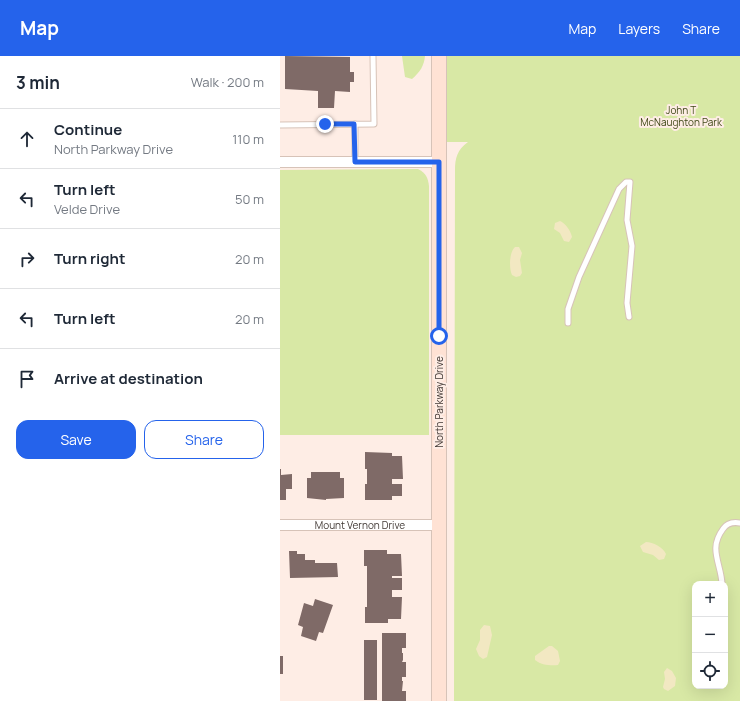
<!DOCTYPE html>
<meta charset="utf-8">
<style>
:root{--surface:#fff;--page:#f6f6f7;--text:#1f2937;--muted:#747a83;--line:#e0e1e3;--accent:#2563eb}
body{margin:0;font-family:Manrope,sans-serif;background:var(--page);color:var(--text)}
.controls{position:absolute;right:12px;bottom:12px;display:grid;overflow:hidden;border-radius:8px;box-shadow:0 4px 16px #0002}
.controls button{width:36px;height:36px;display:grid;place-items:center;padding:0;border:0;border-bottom:1px solid var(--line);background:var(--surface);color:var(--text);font:20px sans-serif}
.stop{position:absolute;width:12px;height:12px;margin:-9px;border:3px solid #2563eb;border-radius:50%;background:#fff}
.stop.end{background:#2563eb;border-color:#fff;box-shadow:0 1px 4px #0008}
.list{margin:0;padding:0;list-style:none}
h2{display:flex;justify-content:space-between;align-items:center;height:52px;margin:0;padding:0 16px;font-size:17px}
h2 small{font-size:13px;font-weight:400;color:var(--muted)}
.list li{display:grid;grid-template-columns:26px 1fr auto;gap:12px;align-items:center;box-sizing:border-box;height:60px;padding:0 16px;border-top:1px solid var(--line)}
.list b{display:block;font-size:15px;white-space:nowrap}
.list p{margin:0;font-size:13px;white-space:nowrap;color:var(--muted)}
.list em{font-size:13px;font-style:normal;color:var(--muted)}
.actions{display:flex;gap:8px;padding:12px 16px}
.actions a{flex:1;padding:9px 0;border:1px solid var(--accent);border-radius:12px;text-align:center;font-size:14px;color:var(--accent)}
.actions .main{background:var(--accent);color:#fff}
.icon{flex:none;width:22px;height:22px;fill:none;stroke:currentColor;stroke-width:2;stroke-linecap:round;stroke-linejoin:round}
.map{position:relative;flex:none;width:460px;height:645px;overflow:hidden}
header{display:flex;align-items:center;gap:24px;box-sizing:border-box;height:56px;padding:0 20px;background:var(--accent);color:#fff}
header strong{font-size:19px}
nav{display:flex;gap:22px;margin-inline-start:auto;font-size:14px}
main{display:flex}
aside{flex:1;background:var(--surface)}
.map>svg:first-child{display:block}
.green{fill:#d8e8a5;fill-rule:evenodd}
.sand{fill:#f2e8c2}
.building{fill:#7f6a67}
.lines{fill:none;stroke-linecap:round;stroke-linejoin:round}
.lane-casing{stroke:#d7c3b8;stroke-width:7}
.street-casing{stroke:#d7c3b8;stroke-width:12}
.secondary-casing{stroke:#d7c3b8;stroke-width:16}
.lane{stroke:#fff;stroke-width:5}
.street{stroke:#fff;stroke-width:10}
.secondary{stroke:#ffe2d4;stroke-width:14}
.route{stroke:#2563eb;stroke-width:5}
.labels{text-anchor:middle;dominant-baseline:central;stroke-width:4;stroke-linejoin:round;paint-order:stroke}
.park-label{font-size:10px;fill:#3d4615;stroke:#feede5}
.street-label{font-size:10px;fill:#403834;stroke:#feede5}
</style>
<header>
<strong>Map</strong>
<nav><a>Map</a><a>Layers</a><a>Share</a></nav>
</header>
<main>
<aside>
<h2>3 min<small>Walk · 200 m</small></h2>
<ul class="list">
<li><svg class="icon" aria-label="ahead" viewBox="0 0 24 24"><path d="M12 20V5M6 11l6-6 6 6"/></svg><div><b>Continue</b><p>North Parkway Drive</p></div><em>110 m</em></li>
<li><svg class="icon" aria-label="left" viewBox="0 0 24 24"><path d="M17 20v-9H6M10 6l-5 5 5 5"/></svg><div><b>Turn left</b><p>Velde Drive</p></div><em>50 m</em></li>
<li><svg class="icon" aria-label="right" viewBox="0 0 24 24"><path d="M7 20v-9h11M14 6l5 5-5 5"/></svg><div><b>Turn right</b></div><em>20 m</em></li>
<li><svg class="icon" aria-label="left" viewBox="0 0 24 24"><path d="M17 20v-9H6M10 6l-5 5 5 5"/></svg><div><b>Turn left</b></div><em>20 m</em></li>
<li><svg class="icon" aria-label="arrive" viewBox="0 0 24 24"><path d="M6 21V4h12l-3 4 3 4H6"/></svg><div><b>Arrive at destination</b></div></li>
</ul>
<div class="actions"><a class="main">Save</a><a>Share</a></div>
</aside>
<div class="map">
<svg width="460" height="645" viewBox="0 0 460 645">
<rect width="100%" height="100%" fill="#feede5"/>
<g class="green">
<path d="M122,0H145C144,10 140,16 132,23L125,21Z"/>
<path d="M159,0H460V645H174L175,115C175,102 177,94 188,86H159ZM415,528H445V630H415Z"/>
<path d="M138,113C146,117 148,122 149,130V379H0V114Z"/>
</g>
<g class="sand">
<path d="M280,165C285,167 291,175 292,181L289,186L284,185L280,177L274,173L275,167Z"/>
<path d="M235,191H239L242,197L240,204L242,217L240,220L236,221L232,219C229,213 229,196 235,191Z"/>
<path d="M366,486C373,486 383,491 386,498L384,503L379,504L373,499L363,496L360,490Z"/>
<path d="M204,569L210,570L212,579L207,601L203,603L199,600L196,593L200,584V574Z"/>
<path d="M269,590H272L278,595L280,605L278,609C271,610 261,609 255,604V600Z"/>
<path d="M387,612L392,615L396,622L395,630L388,635L384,633L383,631L385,623L384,616Z"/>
</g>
<g class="building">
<path d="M5,0L70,1V16H74V26H70V36L55,35L54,52H38V35L5,33Z"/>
<path d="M85,396L112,397V400H122L123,423H112V428H122V440H112V444H85V428H87V413H85Z"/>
<path d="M0,413H1V419L12,418V433H6V444H0Z"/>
<path d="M31,416H60V422H64V442L46,443V444L27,442V422H31Z"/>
<path d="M84,494H107V498H121L122,520H112V522H122V534H112V541H122L121,563H108V567H85V551H87V510H84Z"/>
<path d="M9,495H17V498H25V504H35V507H57L58,521L10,522Z"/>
<path d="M35,543L53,549L43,577L39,576L36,585L21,580L23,571L18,569L24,547L33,550Z"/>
<path d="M102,577H126V592H122V597H123V604L122,606H126V621H122V625H123L122,635H126V645H102Z"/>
<rect x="84" y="584" width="13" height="60"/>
<rect x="0" y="600" width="3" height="18"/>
</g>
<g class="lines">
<g class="lane-casing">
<g id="lane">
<path d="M75,68V106"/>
<path d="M0,69L94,68L93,0"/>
<path d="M288,267V253L299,221L339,133L346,126H350L347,164L352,190L347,247L349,261"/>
<path d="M442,528C441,507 428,493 443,473C447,467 454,466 460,467"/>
</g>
</g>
<g class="street-casing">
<g id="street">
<path d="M0,106H159"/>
<path id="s1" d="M0,469H160"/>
</g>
</g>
<g class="secondary-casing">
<path id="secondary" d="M159,0V645"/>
</g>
<use href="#lane" class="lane"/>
<use href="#street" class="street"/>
<use href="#secondary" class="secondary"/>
</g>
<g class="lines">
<path class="route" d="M45,68H74L75,106H159V280"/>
</g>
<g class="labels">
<g class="park-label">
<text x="401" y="54">John T<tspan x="401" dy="12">McNaughton Park</tspan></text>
</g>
<g class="street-label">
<text transform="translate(159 346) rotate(-90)">North Parkway Drive</text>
<text stroke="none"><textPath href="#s1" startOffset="80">Mount Vernon Drive</textPath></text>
</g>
</g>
</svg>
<div class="controls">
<button>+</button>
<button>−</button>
<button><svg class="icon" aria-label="locate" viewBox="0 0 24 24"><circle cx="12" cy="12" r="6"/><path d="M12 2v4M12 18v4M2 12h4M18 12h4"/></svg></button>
</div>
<div class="stop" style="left:159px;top:280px"></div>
<div class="stop end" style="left:45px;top:68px"></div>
</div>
</main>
